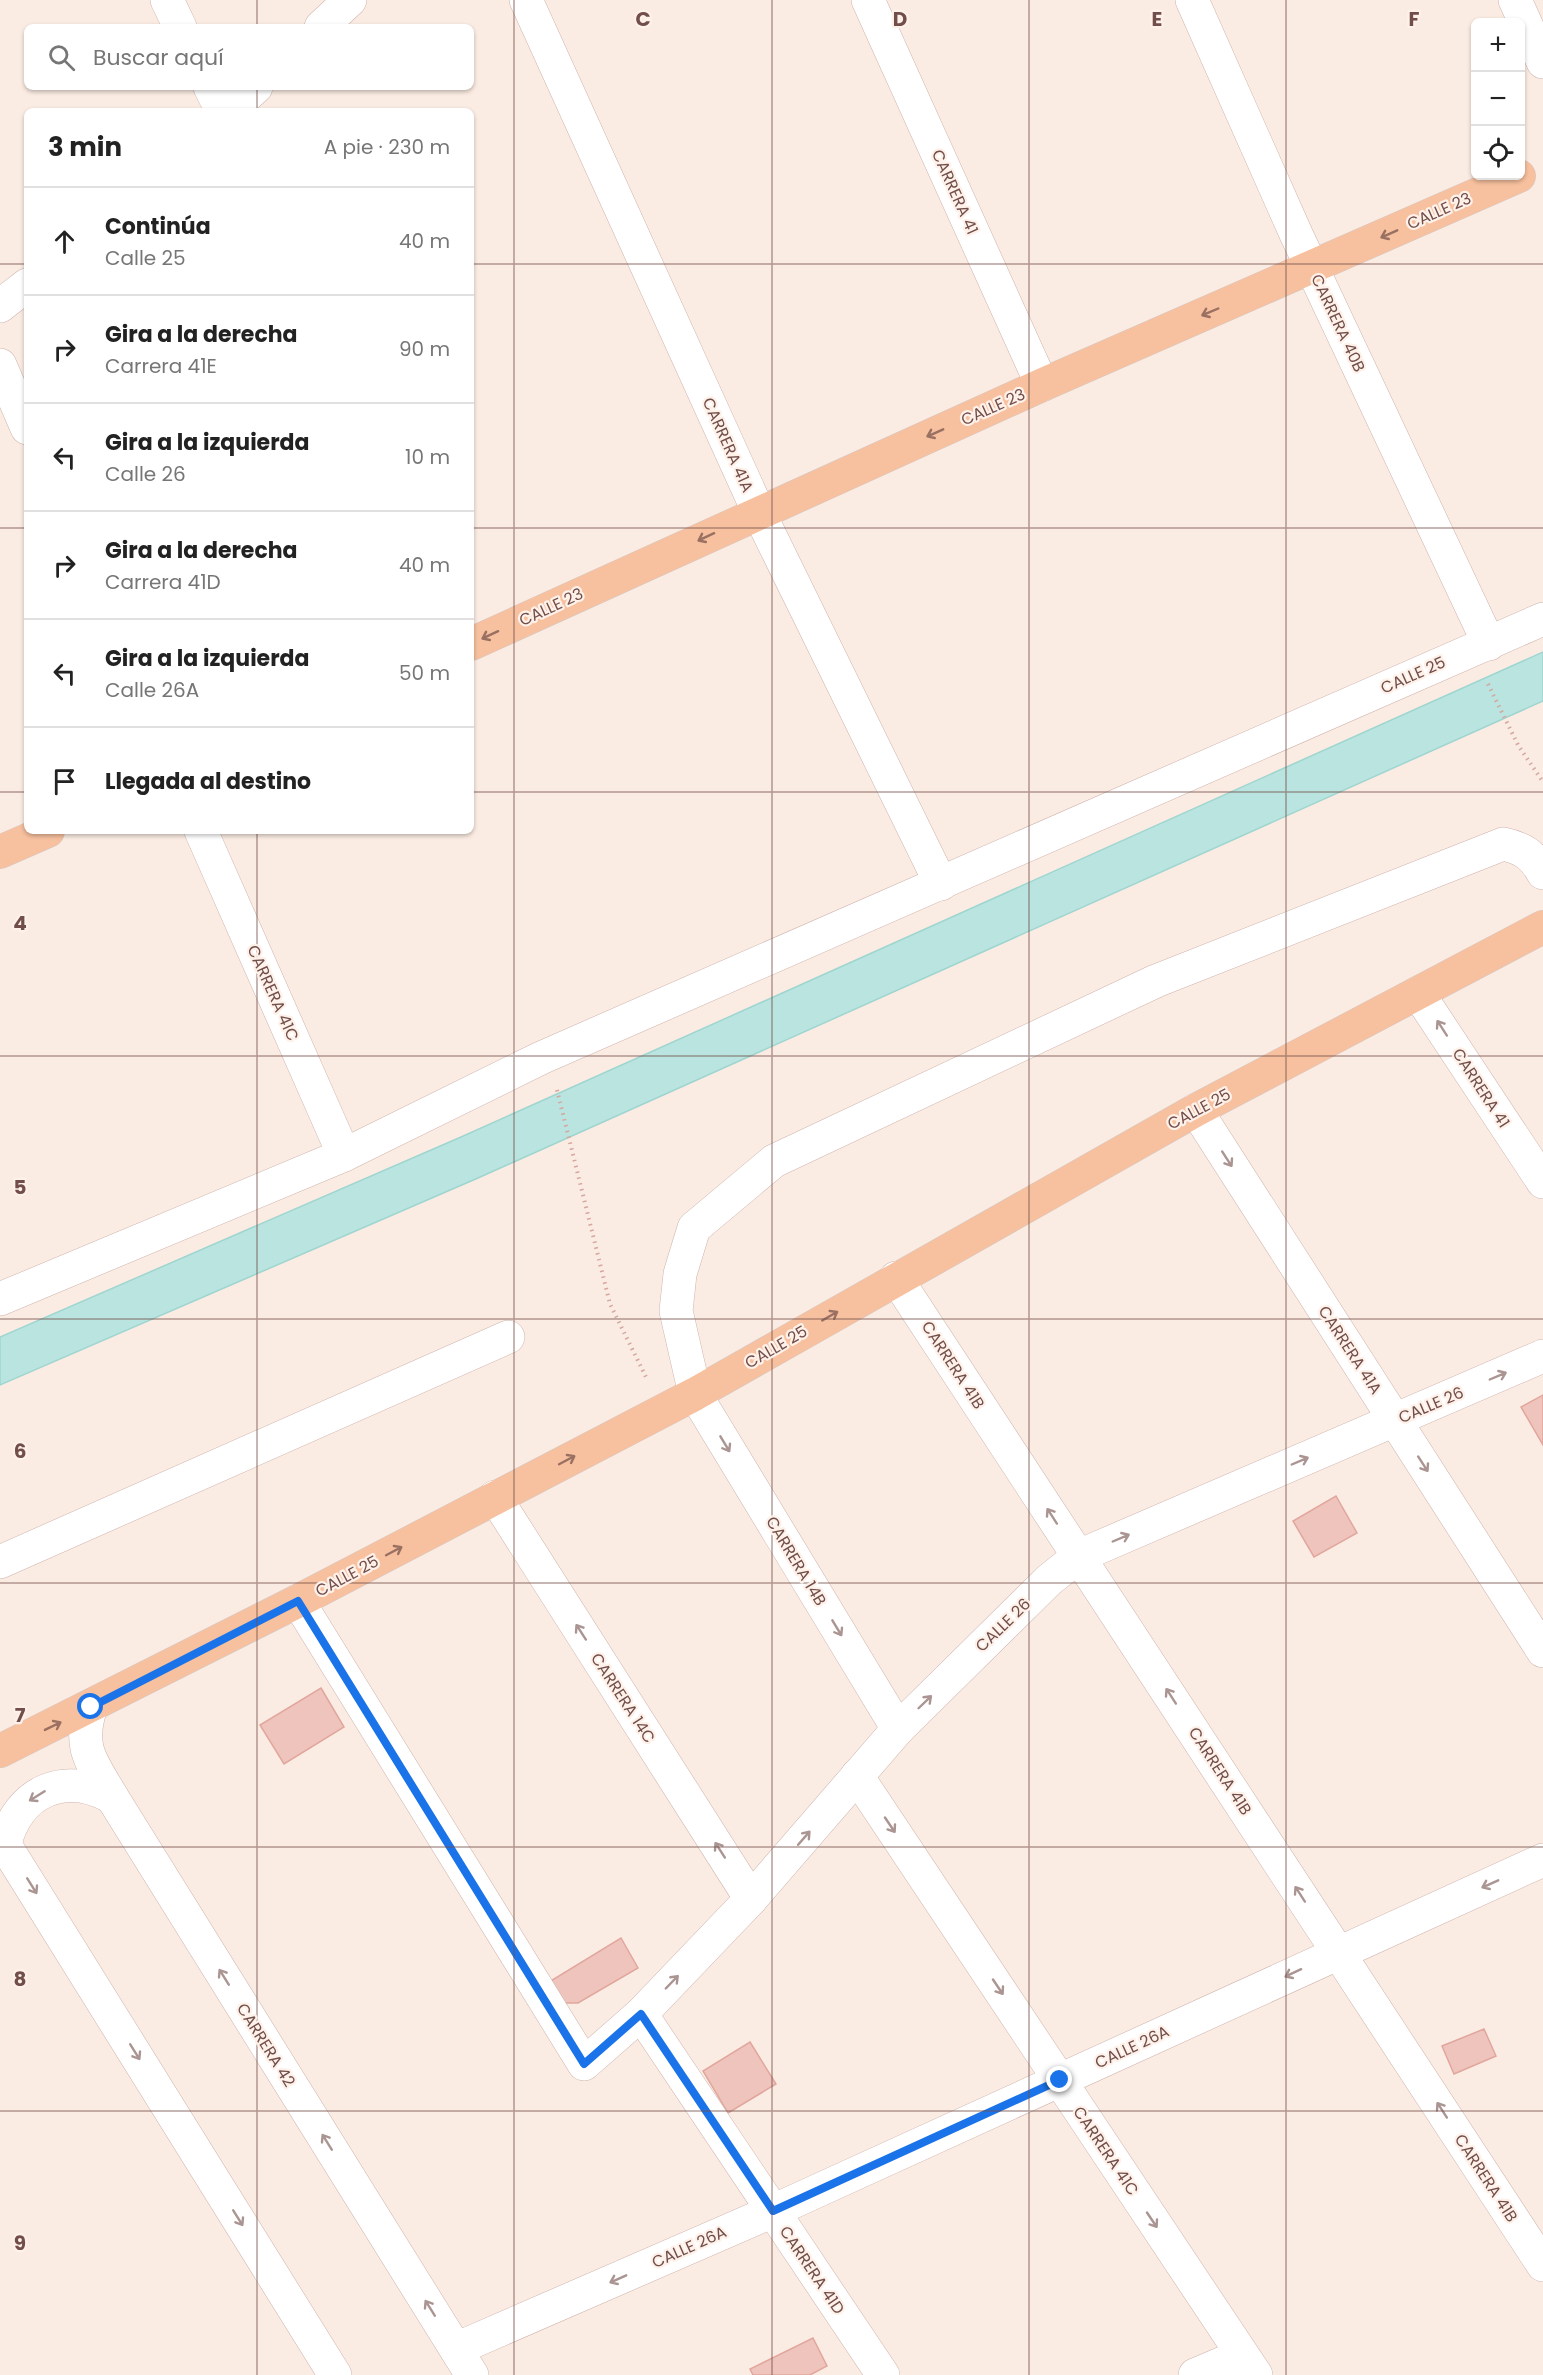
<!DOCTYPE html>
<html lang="es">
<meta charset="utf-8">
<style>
:root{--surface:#fff;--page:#f2f2f2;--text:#222;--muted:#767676;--line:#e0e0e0}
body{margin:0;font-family:Poppins,sans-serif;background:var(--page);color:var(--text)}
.controls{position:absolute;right:18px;top:18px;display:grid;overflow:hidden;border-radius:9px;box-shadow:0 2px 4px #0004}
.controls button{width:54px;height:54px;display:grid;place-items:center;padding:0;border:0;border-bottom:2px solid var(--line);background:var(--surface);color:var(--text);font:30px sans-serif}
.stop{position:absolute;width:18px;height:18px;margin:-14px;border:4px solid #1a73e8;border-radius:50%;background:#fff}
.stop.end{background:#1a73e8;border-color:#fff;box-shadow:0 2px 6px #0008}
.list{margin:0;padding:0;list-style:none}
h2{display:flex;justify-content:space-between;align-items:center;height:78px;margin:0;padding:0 24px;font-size:26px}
h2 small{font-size:20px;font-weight:400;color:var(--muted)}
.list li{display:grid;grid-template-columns:39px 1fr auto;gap:18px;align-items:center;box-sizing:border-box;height:108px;padding:0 24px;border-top:2px solid var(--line)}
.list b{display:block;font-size:22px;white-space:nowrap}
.list p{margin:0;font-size:20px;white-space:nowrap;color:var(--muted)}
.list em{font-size:20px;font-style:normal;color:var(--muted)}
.icon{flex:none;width:33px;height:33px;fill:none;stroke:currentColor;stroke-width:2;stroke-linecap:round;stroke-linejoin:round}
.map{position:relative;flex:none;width:1543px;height:2375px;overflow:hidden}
.search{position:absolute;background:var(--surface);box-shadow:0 2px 4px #0004;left:24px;top:24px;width:450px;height:66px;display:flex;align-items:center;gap:15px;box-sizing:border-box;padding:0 21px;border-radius:9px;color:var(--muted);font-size:22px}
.panel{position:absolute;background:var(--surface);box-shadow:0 2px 4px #0004;left:24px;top:108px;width:450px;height:726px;border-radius:9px}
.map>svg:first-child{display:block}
.water{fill:#b9e4df;stroke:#9fd5d0;stroke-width:1.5}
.building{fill:#efc4bc;stroke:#e1a69d;stroke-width:1.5}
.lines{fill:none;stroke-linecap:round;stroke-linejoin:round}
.minor-casing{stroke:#ceb4ad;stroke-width:34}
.major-casing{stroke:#d5cac9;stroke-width:34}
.path{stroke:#d4a79f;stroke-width:4;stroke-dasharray:1.5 4.5;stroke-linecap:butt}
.minor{stroke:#fff;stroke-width:33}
.major{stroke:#f7c09e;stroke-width:33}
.oneway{stroke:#9a7063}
.oneway2{stroke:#aa9592}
.route{stroke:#1a73e8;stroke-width:8}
.grid{fill:none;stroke:#724e4a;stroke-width:1.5;stroke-opacity:0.55}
.labels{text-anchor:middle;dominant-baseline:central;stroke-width:4.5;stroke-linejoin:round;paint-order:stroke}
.street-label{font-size:16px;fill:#724e4a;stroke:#fef1e9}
.grid-label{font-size:20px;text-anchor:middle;font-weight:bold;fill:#724e4a;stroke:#fef1e9;stroke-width:4.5;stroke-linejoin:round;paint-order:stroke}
</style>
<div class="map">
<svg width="1543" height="2375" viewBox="0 0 1543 2375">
<rect width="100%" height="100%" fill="#fbece3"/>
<path class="water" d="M1543,652V701L478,1178L0,1385V1337L461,1137Z"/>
<g class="building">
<path d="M1543,1395V1445L1521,1407Z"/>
<path d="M1336,1496L1357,1533L1314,1557L1293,1521Z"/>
<path d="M321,1688L344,1727L284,1764L260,1725Z"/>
<path d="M621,1938L638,1968L578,2003H560L549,1982Z"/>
<path d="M1484,2029L1496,2056L1454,2074L1442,2046Z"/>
<path d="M750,2042L776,2084L728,2113L703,2071Z"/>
<path d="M813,2338L827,2366L810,2375H753L750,2369Z"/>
</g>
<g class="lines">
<g class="minor-casing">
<g id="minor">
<path d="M167,0L180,27"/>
<path d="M526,0L759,513L941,884"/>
<path d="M868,0L1042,385"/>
<path d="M1192,0L1296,234L1489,644"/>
<path d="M1515,0L1543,62"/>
<path d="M321,27L350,0"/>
<path d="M210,87L222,111"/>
<path d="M230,111L256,87"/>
<path d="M0,306L27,285"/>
<path d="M0,365L27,428"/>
<path d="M201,831L344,1155"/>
<path d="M1418,993L1543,1182"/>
<path d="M1196,1110L1543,1651"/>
<path d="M896,1278L1543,2265"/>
<path d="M0,1299L344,1155L541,1058L1543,619"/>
<path d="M495,1497L751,1899"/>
<path d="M0,1562L508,1337"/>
<path d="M298,1601L584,2064L641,2014L751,1899L898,1729L1049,1580L1079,1556L1543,1356"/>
<path d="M91,1707C77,1748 92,1762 112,1797L472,2375"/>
<path d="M898,1729L695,1394L676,1311L680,1274L694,1228L774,1161L1156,981L1503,844C1523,848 1533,855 1543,873"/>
<path d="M857,1776L1256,2375"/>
<path d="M0,1837L335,2375"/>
<path d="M5,1843C19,1791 64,1771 112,1797"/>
<path d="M641,2014L883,2375"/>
<path d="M456,2349L773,2211L1543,1860"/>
<path d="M1195,2375L1242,2355"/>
</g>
</g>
<g class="major-casing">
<g id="major">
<path d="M471,644L1042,385L1519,176"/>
<path d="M0,852L48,831"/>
<path d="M0,1751L298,1601L695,1394L1196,1110L1543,927"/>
</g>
</g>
<g class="path">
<path d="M1488,684L1518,745L1543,782"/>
<path d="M557,1090L610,1304L646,1377"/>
</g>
<use href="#minor" class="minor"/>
<use href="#major" class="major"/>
</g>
<defs><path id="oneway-shaft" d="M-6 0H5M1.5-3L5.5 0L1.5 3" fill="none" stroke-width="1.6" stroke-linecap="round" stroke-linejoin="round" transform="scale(1.5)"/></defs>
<g class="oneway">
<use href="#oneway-shaft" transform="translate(1389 234) rotate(156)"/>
<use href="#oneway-shaft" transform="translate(1210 312) rotate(157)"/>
<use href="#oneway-shaft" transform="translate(935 433) rotate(156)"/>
<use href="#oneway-shaft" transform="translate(706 537) rotate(155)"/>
<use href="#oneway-shaft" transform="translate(490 635) rotate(155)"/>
<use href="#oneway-shaft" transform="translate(830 1316) rotate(-30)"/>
<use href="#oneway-shaft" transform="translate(567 1460) rotate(-28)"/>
<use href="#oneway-shaft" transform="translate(394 1551) rotate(-28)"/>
<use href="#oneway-shaft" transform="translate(53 1726) rotate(-26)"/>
</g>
<g class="oneway2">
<use href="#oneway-shaft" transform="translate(1442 1028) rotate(-123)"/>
<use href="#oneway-shaft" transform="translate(1227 1159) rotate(57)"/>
<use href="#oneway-shaft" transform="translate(1498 1376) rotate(-23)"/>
<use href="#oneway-shaft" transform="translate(725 1444) rotate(59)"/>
<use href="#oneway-shaft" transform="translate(1300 1461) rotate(-23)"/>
<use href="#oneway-shaft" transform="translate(1423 1464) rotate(57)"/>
<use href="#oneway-shaft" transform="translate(1052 1516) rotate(-123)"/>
<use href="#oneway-shaft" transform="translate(1121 1538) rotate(-23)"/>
<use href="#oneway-shaft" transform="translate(837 1628) rotate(59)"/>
<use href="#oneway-shaft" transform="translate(581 1632) rotate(-123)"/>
<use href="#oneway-shaft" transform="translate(1171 1696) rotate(-123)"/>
<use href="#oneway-shaft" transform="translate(925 1702) rotate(-44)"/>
<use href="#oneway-shaft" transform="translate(37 1796) rotate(148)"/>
<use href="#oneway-shaft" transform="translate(890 1825) rotate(56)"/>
<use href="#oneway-shaft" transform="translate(804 1838) rotate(-49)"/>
<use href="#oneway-shaft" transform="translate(720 1850) rotate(-123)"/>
<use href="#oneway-shaft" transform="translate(1490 1884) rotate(156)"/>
<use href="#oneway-shaft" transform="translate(32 1886) rotate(58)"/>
<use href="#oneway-shaft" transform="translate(1300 1894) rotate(-123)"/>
<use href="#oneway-shaft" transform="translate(1293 1973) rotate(155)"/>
<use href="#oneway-shaft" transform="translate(224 1977) rotate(-122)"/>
<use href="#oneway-shaft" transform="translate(672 1982) rotate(-46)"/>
<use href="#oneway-shaft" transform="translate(998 1987) rotate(56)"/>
<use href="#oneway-shaft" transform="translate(135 2052) rotate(58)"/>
<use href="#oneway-shaft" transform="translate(1442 2110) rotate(-123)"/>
<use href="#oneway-shaft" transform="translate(327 2142) rotate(-122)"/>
<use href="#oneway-shaft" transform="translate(238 2218) rotate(58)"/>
<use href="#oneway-shaft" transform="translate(1152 2220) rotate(56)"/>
<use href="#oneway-shaft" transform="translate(618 2279) rotate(156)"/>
<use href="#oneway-shaft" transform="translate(430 2308) rotate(-122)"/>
</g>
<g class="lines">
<path class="route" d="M91,1707L298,1601L584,2064L641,2014L773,2211L1060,2080"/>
</g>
<path class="grid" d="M257,0V27M514,0V2375M772,0V2375M1029,0V2375M1286,0V2375M257,87V111M0,264H27M471,264H1543M0,528H27M471,528H1543M0,792H27M471,792H1543M257,831V2375M0,1056H1543M0,1319H1543M0,1583H1543M0,1847H1543M0,2111H1543"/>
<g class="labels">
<g class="street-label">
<text transform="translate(955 192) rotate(66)">CARRERA 41</text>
<text transform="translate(1439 211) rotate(-24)">CALLE 23</text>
<text transform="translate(1338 323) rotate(65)">CARRERA 40B</text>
<text transform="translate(993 407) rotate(-24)">CALLE 23</text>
<text transform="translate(728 445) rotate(66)">CARRERA 41A</text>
<text transform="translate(551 607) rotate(-25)">CALLE 23</text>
<text transform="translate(1413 675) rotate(-24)">CALLE 25</text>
<text transform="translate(273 993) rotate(66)">CARRERA 41C</text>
<text transform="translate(1481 1088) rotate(57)">CARRERA 41</text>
<text transform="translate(1199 1109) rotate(-28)">CALLE 25</text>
<text transform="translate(776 1347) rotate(-30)">CALLE 25</text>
<text transform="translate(1350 1350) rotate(57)">CARRERA 41A</text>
<text transform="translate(953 1365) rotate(57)">CARRERA 41B</text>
<text transform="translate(1431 1405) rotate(-23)">CALLE 26</text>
<text transform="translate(796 1561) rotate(59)">CARRERA 14B</text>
<text transform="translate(347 1576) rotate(-28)">CALLE 25</text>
<text transform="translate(1003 1625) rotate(-44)">CALLE 26</text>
<text transform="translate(623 1698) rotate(57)">CARRERA 14C</text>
<text transform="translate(1220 1771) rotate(57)">CARRERA 41B</text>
<text transform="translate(266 2045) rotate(58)">CARRERA 42</text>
<text transform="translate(1132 2047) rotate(-25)">CALLE 26A</text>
<text transform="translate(1106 2151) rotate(56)">CARRERA 41C</text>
<text transform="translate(1486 2178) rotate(57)">CARRERA 41B</text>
<text transform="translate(689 2247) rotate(-24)">CALLE 26A</text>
<text transform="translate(812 2270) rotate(56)">CARRERA 41D</text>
</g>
</g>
<g class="grid-label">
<text x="643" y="26">C</text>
<text x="900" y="26">D</text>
<text x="1157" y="26">E</text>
<text x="1414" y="26">F</text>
<text x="20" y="930">4</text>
<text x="20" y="1194">5</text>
<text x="20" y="1458">6</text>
<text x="20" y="1722">7</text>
<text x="20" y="1986">8</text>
<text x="20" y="2250">9</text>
</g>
</svg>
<div class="controls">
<button>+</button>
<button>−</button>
<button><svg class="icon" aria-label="locate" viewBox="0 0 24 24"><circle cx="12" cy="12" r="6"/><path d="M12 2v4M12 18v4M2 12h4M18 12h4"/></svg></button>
</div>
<div class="stop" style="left:91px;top:1707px"></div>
<div class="stop end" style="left:1060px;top:2080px"></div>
<div class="search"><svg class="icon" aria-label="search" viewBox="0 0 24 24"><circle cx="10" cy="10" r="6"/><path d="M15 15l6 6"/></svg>Buscar aquí</div>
<section class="panel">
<h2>3 min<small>A pie · 230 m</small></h2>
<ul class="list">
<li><svg class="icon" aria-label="ahead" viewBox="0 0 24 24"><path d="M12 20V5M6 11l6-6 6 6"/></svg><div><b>Continúa</b><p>Calle 25</p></div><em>40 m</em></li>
<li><svg class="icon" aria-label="right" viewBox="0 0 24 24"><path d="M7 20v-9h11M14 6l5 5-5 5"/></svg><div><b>Gira a la derecha</b><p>Carrera 41E</p></div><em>90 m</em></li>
<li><svg class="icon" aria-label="left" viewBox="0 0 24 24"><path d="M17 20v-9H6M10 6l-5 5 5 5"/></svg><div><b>Gira a la izquierda</b><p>Calle 26</p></div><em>10 m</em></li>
<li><svg class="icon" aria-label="right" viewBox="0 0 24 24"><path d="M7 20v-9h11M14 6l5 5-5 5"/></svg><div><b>Gira a la derecha</b><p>Carrera 41D</p></div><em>40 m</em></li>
<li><svg class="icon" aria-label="left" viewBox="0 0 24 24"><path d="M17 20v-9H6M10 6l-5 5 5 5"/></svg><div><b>Gira a la izquierda</b><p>Calle 26A</p></div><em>50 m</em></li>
<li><svg class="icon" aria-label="arrive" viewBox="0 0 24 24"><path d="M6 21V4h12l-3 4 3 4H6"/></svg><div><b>Llegada al destino</b></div></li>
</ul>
</section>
</div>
